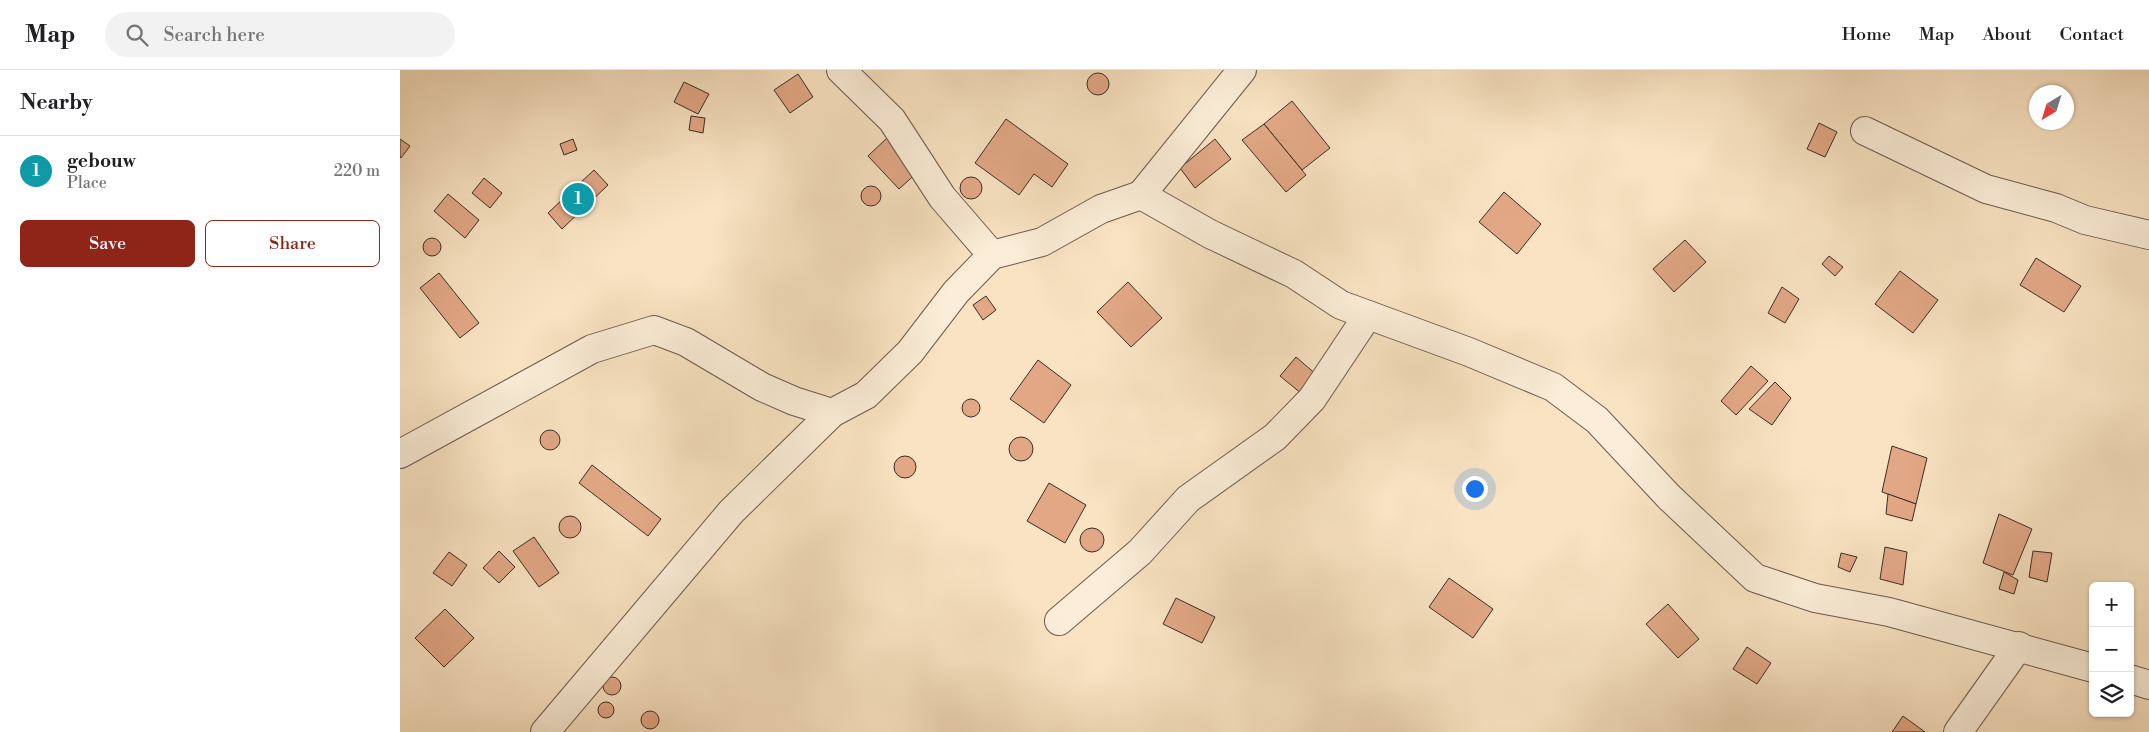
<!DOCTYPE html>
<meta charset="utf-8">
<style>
:root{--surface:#fff;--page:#f2f2f2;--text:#202124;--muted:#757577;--line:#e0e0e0;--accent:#8f2418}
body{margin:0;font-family:"Libre Bodoni",serif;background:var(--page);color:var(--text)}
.controls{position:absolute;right:15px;bottom:15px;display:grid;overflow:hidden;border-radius:8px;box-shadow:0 1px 4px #0004}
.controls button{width:45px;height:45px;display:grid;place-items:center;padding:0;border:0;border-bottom:1px solid var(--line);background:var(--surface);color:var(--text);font:25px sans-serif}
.compass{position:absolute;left:1629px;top:15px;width:45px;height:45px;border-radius:50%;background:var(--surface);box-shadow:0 1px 4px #0004;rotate:218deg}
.you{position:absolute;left:1074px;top:418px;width:18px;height:18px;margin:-12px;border:4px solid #fff;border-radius:50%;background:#1a73e8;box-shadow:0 0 0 8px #1a73e833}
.badge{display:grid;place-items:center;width:32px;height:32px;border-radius:50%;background:var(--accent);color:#fff;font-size:16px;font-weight:700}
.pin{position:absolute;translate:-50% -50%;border:2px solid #fff;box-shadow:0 1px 5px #0006}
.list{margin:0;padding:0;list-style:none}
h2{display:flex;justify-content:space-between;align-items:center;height:65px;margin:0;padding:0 20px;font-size:21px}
h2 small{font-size:16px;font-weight:400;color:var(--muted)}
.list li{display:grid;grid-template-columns:32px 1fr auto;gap:15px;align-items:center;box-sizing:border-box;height:70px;padding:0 20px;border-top:1px solid var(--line)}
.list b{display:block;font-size:19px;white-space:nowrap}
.list p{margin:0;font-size:16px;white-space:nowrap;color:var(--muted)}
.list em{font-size:16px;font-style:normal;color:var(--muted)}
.actions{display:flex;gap:10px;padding:15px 20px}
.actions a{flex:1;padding:11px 0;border:1px solid var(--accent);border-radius:8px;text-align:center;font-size:18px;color:var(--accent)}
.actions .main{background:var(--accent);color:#fff}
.icon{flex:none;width:28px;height:28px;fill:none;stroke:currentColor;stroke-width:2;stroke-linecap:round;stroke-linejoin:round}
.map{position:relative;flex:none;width:1749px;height:662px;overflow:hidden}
header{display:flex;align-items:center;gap:30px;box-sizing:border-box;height:70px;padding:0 25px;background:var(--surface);border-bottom:1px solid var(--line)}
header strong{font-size:24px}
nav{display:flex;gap:28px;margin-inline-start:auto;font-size:18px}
.search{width:350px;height:45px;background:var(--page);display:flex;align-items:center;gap:12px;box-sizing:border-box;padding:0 18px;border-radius:28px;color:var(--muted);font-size:19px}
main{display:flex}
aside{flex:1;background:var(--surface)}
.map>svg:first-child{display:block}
.building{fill:#e2a886;stroke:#3d2d27}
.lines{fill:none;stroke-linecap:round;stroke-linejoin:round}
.minor-casing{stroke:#6c5a4e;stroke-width:30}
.minor{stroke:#fbedd7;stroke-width:28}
</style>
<header>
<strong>Map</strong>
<div class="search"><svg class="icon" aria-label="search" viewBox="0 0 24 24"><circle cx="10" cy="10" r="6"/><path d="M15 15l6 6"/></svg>Search here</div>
<nav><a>Home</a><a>Map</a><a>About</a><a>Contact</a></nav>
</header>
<main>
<aside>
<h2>Nearby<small></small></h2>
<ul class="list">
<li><span class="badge" style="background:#0f9aa8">1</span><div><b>gebouw</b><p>Place</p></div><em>220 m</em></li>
</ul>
<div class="actions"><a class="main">Save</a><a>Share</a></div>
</aside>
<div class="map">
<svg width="1749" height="662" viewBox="0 0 1749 662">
<rect width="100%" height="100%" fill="#f9e3c2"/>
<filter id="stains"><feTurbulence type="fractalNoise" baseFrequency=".004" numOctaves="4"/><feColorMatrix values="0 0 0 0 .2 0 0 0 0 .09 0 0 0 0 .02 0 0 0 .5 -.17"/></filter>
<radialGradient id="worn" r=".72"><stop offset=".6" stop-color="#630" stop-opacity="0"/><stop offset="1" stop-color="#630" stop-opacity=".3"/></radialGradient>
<g class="building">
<circle cx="698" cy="14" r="11"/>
<path d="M398,4L413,27L390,43L374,20Z"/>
<path d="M284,12L309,24L298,44L274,32Z"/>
<path d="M892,31L930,78L902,100L864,54Z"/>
<path d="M291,46L305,48L303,63L289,60Z"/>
<path d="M606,49L668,94L652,117L634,104L619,125L575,93Z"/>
<path d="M1419,53L1437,62L1425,87L1407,79Z"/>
<path d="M864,54L906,105L886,122L842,70Z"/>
<path d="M488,67L520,100L499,119L468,86Z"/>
<path d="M0,69L10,76L1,88L0,87Z"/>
<path d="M173,69L177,80L164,85L160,74Z"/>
<path d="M815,69L831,89L795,118L780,98Z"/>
<path d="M194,100L208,115L162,159L148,143Z"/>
<circle cx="571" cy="118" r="11"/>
<path d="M84,108L102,123L90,138L72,123Z"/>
<circle cx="471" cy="126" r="10"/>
<path d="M1104,122L1141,154L1117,184L1079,152Z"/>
<path d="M48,124L79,150L65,168L34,141Z"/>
<circle cx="32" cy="177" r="9"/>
<path d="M1285,170L1306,192L1274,222L1253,199Z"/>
<path d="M1429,186L1443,197L1435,206L1422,194Z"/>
<path d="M1636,188L1681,216L1664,242L1620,215Z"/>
<path d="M1500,201L1538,230L1513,263L1475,234Z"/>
<path d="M39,203L79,253L60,268L20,218Z"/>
<path d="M728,212L762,248L731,277L697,242Z"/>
<path d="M1382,217L1399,229L1385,253L1368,243Z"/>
<path d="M586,226L596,240L583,250L573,235Z"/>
<path d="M896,287L918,306L902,324L880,306Z"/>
<path d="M638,290L671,315L644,353L610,329Z"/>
<path d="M1351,296L1368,311L1336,345L1321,331Z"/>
<path d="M1375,312L1391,328L1372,355L1349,339Z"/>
<circle cx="571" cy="338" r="9"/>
<circle cx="150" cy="370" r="10"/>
<circle cx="621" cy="379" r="12"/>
<path d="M1492,376L1527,388L1516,434L1482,422Z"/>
<circle cx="505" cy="397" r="11"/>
<path d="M192,395L261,449L248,466L179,413Z"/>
<path d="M649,413L686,435L665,473L627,451Z"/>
<path d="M1488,424L1516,434L1512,451L1486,444Z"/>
<path d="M1599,444L1632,459L1613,505L1583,493Z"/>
<circle cx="170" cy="457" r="11"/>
<circle cx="692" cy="470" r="12"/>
<path d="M134,467L159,503L139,517L113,481Z"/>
<path d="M1485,477L1507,482L1503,515L1480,509Z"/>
<path d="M99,481L115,497L99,513L83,498Z"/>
<path d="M1633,481L1652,483L1647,512L1629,507Z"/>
<path d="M49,482L67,495L52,516L33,503Z"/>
<path d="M1441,483L1457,487L1450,502L1438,497Z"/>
<path d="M1604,502L1618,510L1614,524L1599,519Z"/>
<path d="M1049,508L1093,539L1073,568L1029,537Z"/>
<path d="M776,528L815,547L802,573L763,554Z"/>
<path d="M1268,534L1299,569L1278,588L1246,554Z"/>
<path d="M45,539L74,568L44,597L15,568Z"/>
<path d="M1347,577L1371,593L1357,614L1333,599Z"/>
<circle cx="212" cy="616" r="9"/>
<circle cx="206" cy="640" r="8"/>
<circle cx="250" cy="650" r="9"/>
<path d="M1503,646L1525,662H1492Z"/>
</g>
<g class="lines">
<g class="minor-casing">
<g id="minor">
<path d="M441,0L492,50L542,127L592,185"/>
<path d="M1465,61L1586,119L1656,138L1685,150L1749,165"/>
<path d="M741,125L842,0"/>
<path d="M0,384L192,279L254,260L286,272L362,317L394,331L432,343L466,325L510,282L556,222L592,185L642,172L701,139L741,125L810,164L894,204L941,235L1069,282L1153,317L1197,350L1269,427L1355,508L1415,528L1489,542L1693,598"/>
<path d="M659,551L740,482L788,429L875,367L912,329L968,245"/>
<path d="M1730,609L1749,615"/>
<path d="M145,662L331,442L432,343"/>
<path d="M1558,662L1619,576"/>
</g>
</g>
<use href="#minor" class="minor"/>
</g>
<rect width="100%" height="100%" filter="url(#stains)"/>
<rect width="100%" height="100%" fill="url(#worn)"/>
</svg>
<div class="controls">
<button>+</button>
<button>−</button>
<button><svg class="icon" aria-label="layers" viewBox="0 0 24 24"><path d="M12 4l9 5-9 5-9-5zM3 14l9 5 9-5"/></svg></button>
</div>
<svg class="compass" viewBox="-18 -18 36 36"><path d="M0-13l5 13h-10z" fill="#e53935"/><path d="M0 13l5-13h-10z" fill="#757577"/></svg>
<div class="you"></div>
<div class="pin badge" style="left:178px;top:129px;background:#0f9aa8">1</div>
</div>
</main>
